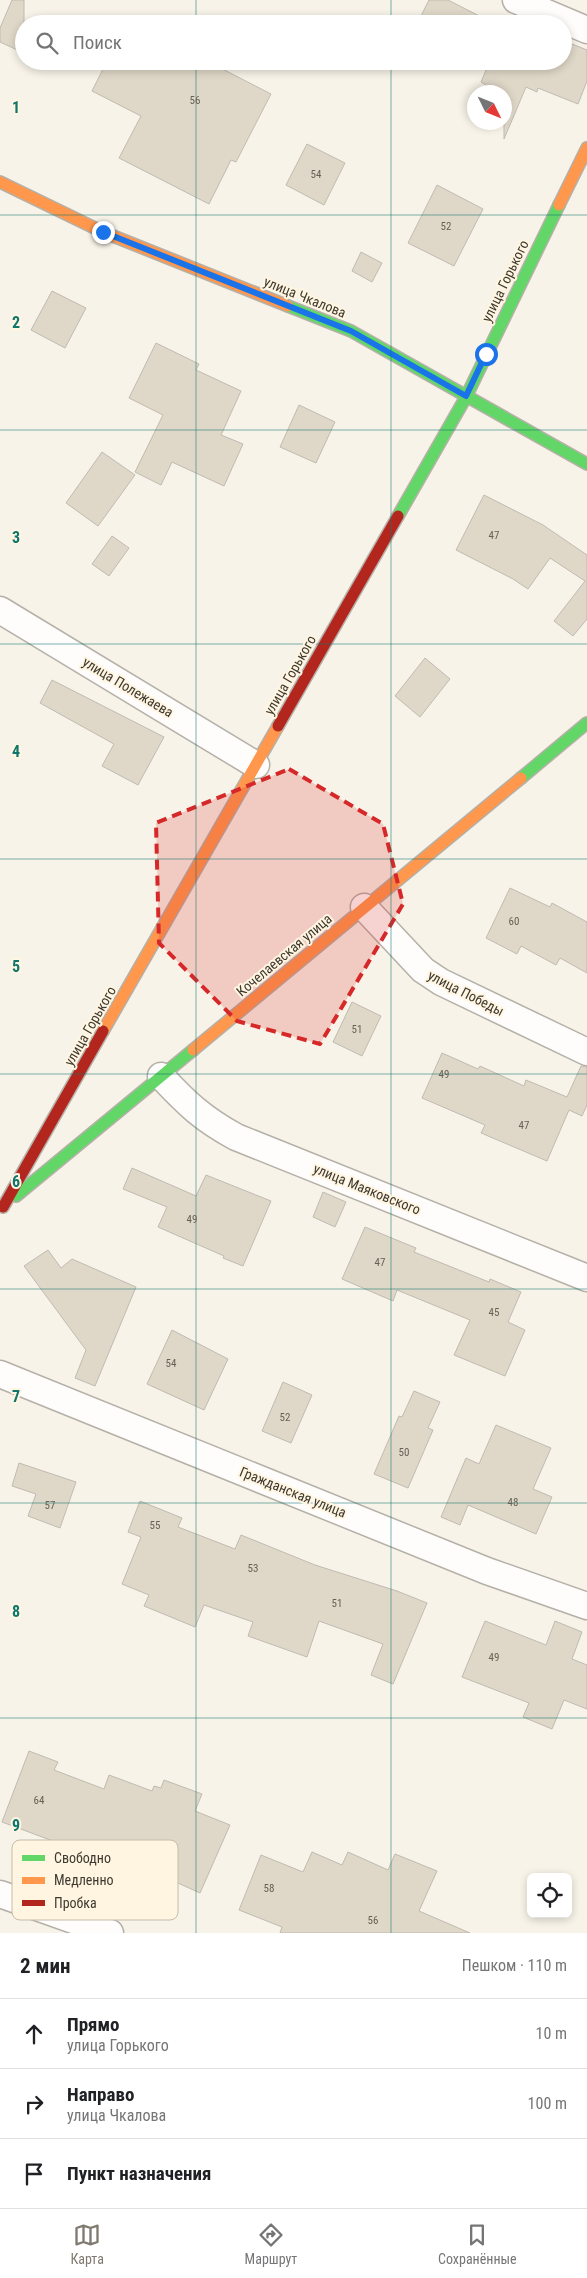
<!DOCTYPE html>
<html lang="ru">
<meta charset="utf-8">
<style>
:root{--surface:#fff;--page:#f2f2f2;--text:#202124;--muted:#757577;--line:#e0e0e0;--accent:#7f7a70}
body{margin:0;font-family:"Roboto Condensed",sans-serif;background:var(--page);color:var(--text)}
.controls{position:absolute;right:15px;bottom:15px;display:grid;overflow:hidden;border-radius:8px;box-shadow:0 2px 8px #0003}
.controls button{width:45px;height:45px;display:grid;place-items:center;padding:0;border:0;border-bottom:1px solid var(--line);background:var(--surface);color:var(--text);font:25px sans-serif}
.compass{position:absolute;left:467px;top:85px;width:45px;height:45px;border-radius:50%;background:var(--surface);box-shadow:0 2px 8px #0003;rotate:133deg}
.stop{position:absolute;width:15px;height:15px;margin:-11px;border:4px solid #1a73e8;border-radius:50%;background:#fff}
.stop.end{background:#1a73e8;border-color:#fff;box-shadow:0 1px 5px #0008}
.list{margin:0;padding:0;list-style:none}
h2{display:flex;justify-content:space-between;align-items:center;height:65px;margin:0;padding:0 20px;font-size:21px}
h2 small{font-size:16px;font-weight:400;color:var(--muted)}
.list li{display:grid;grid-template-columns:32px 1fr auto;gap:15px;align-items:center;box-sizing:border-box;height:70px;padding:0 20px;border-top:1px solid var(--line)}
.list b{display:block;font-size:19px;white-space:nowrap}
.list p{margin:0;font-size:16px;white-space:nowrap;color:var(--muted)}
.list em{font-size:16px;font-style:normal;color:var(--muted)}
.icon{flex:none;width:28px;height:28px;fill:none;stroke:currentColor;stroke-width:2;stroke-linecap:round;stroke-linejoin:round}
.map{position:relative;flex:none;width:587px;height:1933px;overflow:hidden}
.search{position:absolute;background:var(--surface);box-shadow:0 2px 8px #0003;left:15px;right:15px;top:15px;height:55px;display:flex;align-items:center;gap:12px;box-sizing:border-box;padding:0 18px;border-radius:28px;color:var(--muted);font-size:19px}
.sheet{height:275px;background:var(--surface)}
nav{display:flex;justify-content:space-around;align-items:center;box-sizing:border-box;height:70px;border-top:1px solid var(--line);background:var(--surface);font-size:14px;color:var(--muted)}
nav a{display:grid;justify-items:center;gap:2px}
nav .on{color:var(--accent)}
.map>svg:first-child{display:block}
.building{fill:#dfd8c8;stroke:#bfbbb2}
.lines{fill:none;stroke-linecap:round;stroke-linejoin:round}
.street-casing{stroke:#b5b0a8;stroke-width:29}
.fast-casing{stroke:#b5b0a8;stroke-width:14}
.slow-casing{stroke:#b5b0a8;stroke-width:14}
.jam-casing{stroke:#b5b0a8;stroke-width:14}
.street{stroke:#fefdfc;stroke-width:26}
.fast{stroke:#63d668;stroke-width:11}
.slow{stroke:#ff974d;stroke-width:11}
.jam{stroke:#b3261e;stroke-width:11}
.route{stroke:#1a73e8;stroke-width:6}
.marked{fill:#d62828;fill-opacity:0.2;stroke:#d62828;stroke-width:4;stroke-dasharray:10 6;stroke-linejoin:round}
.grid{fill:none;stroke:#0f766e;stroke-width:1;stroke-opacity:0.55}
.labels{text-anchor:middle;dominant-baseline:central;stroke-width:4;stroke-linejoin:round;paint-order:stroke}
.number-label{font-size:11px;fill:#666156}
.street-label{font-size:14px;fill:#3e3930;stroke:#fff5e1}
.key{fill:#fff5e1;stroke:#c5bdac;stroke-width:1}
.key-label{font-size:14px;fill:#3e3930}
.grid-label{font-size:16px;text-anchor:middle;font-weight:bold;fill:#0f766e;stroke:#fff5e1;stroke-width:4;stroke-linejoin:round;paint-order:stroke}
</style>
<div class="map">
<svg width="587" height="1933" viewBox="0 0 587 1933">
<rect width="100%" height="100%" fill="#f8f3e8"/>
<g class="building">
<path d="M12,0H24V53L0,42V28Z"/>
<path d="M429,0H448L495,24H417Z"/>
<path d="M567,42L587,50V81L578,104L538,88L537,92L526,87L504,139V92H483L486,85L481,82L490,61H563V51Z"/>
<path d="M107,61H207L271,94L236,162L231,160L209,204L119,158L141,116L92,91Z"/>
<path d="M307,144L345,163L324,205L286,185Z"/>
<path d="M437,185L483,209L454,266L408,243Z"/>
<path d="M361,252L382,263L372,282L352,271Z"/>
<path d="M52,291L86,308L65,348L31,330Z"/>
<path d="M156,343L199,364L196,370L241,391L221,435L243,444L224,486L172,462L161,485L135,472L163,415L129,398Z"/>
<path d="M299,405L335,422L316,463L280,447Z"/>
<path d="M102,452L135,475L98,526L66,503Z"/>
<path d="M484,495L543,525L587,555V619L573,636L554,621L585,581L550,558L528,589L513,579L456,550Z"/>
<path d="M112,536L129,548L109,576L92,564Z"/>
<path d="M425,658L450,679L420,717L395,696Z"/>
<path d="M52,680L164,737L138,785L102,766L114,744L40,703Z"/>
<path d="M510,888L550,907L552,903L587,922V973L560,958L556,965L521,946L517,954L486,938Z"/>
<path d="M352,1002L381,1016L362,1056L333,1042Z"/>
<path d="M442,1053L478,1069L480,1066L524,1086L526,1080L567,1097L581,1066L587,1067V1105L582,1116L569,1110L547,1161L481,1133L485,1125L422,1098Z"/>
<path d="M132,1168L196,1196L206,1175L271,1201L243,1266L223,1258L224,1256L158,1227L167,1207L123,1189Z"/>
<path d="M323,1192L346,1202L335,1227L313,1217Z"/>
<path d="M365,1227L416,1248L414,1252L489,1282L490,1279L521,1292L508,1322L525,1330L505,1376L454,1355L470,1320L397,1290L393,1301L342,1279Z"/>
<path d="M48,1250L61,1268L72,1259L136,1287L95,1386L75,1378L86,1350L24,1266Z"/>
<path d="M172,1330L228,1359L204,1410L147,1384Z"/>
<path d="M283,1382L312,1395L291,1443L262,1431Z"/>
<path d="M414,1391L440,1402L428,1428L433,1430L408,1488L374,1474L399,1416L402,1417Z"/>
<path d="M496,1425L551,1448L533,1489L552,1497L536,1534L468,1505L460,1525L441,1517L466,1458L479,1464Z"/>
<path d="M19,1463L76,1482L60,1528L28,1516L36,1494L12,1486Z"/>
<path d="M140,1501L182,1518L178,1527L235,1549L241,1535L315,1565L397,1591L427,1603L393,1684L371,1675L383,1644L319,1621L307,1657L248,1636L253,1622L204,1605L195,1627L144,1606L149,1595L122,1584L141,1537L128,1532Z"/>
<path d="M485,1621L546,1645L555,1621L582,1632L572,1659L587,1665V1709L564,1700L552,1729L523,1717L529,1703L462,1677Z"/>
<path d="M29,1751L58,1762L54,1770L104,1789L109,1775L152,1791L154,1786L161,1788L164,1780L202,1794L195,1811L230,1825L200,1893L178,1883L176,1887L144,1873L141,1879L76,1854L77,1850L2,1822Z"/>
<path d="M312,1852L342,1865L348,1852L388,1870L395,1854L437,1871L419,1911L470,1933H280L282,1927L239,1910L261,1855L303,1872Z"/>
</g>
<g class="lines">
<g class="street-casing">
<g id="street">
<path d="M516,0L587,30"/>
<path d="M0,610L256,765"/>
<path d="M364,907L423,970L441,982L587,1052"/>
<path d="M161,1076C187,1104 203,1119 236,1137L587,1278"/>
<path d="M0,1374L487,1571L587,1606"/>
<path d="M0,1894L110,1933"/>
</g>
</g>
<g class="fast-casing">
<g id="fast">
<path d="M288,306L351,331L587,464"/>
<path d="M398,516L466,397L559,205"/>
<path d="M521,778L587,723"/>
<path d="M16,1196L193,1050"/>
</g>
</g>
<g class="slow-casing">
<g id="slow">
<path d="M0,182L103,232L288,306"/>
<path d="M559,205L587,148"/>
<path d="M103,1031L278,726"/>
<path d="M193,1050L521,778"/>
</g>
</g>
<g class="jam-casing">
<g id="jam">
<path d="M278,726L398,516"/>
<path d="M3,1207L103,1031"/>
</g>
</g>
<use href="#street" class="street"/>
<use href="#fast" class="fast"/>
<use href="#slow" class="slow"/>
<use href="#jam" class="jam"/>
</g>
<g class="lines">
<path class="route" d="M103,232L351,331L466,396L486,354"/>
</g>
<path class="marked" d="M289,769L383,824L403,904L320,1044L237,1021L159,943L156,823Z"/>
<path class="grid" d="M196,0V24M391,0V24M196,61V1933M391,61V1933M0,215H587M0,430H587M0,644H587M0,859H587M0,1074H587M0,1289H587M0,1503H587M0,1718H587"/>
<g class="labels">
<g class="number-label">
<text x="195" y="100">56</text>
<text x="316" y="174">54</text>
<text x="446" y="226">52</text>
<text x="494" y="535">47</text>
<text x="514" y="921">60</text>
<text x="357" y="1029">51</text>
<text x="444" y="1074">49</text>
<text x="524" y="1125">47</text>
<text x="192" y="1219">49</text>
<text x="380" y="1262">47</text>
<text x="494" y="1312">45</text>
<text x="171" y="1363">54</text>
<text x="285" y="1417">52</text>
<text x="404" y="1452">50</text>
<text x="513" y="1502">48</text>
<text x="50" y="1505">57</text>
<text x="155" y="1525">55</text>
<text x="253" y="1568">53</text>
<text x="337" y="1603">51</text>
<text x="494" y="1657">49</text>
<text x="39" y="1800">64</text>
<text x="269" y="1888">58</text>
<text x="373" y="1920">56</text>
</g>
<g class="street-label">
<text transform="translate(505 281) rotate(-64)">улица Горького</text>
<text transform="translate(305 297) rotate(22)">улица Чкалова</text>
<text transform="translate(290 675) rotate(-60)">улица Горького</text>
<text transform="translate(128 687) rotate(31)">улица Полежаева</text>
<text transform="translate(284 955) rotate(-40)">Кочелаевская улица</text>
<text transform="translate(466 993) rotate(27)">улица Победы</text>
<text transform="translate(90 1026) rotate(-60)">улица Горького</text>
<text transform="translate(367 1189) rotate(22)">улица Маяковского</text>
<text transform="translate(293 1492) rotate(22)">Гражданская улица</text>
</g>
</g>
<rect x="12" y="1840" width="166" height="80" rx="8" class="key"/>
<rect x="22" y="1855" width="23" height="6" fill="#63d668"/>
<rect x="22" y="1877" width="23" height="7" fill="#ff974d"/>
<rect x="22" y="1900" width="23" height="6" fill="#b3261e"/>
<g class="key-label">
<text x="54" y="1863">Свободно</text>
<text x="54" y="1885">Медленно</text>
<text x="54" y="1908">Пробка</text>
</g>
<g class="grid-label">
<text x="16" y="113">1</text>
<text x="16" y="328">2</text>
<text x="16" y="543">3</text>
<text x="16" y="757">4</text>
<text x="16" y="972">5</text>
<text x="16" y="1187">6</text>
<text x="16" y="1402">7</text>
<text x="16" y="1617">8</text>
<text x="16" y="1831">9</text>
</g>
</svg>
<div class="controls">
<button><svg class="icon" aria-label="locate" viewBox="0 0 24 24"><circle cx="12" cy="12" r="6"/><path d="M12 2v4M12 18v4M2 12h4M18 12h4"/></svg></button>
</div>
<svg class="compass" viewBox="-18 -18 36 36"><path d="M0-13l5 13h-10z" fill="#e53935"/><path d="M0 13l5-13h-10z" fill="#757577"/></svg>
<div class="stop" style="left:486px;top:354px"></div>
<div class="stop end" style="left:103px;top:232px"></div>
<div class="search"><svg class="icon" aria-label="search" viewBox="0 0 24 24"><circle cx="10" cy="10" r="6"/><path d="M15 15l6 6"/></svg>Поиск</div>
</div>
<section class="sheet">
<h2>2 мин<small>Пешком · 110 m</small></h2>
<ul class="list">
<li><svg class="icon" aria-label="ahead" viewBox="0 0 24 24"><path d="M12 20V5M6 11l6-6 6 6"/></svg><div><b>Прямо</b><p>улица Горького</p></div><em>10 m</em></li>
<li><svg class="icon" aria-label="right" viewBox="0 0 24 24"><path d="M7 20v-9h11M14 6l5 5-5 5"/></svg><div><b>Направо</b><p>улица Чкалова</p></div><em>100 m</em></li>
<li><svg class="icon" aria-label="arrive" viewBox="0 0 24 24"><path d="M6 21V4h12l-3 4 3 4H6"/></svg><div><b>Пункт назначения</b></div></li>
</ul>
</section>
<nav>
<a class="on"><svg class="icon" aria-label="map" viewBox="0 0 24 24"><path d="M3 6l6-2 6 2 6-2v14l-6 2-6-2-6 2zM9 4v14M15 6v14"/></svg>Карта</a>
<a><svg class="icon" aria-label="directions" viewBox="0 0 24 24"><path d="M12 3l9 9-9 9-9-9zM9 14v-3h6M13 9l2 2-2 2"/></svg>Маршрут</a>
<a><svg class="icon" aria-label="saved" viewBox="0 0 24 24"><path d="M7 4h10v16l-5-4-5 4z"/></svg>Сохранённые</a>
</nav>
